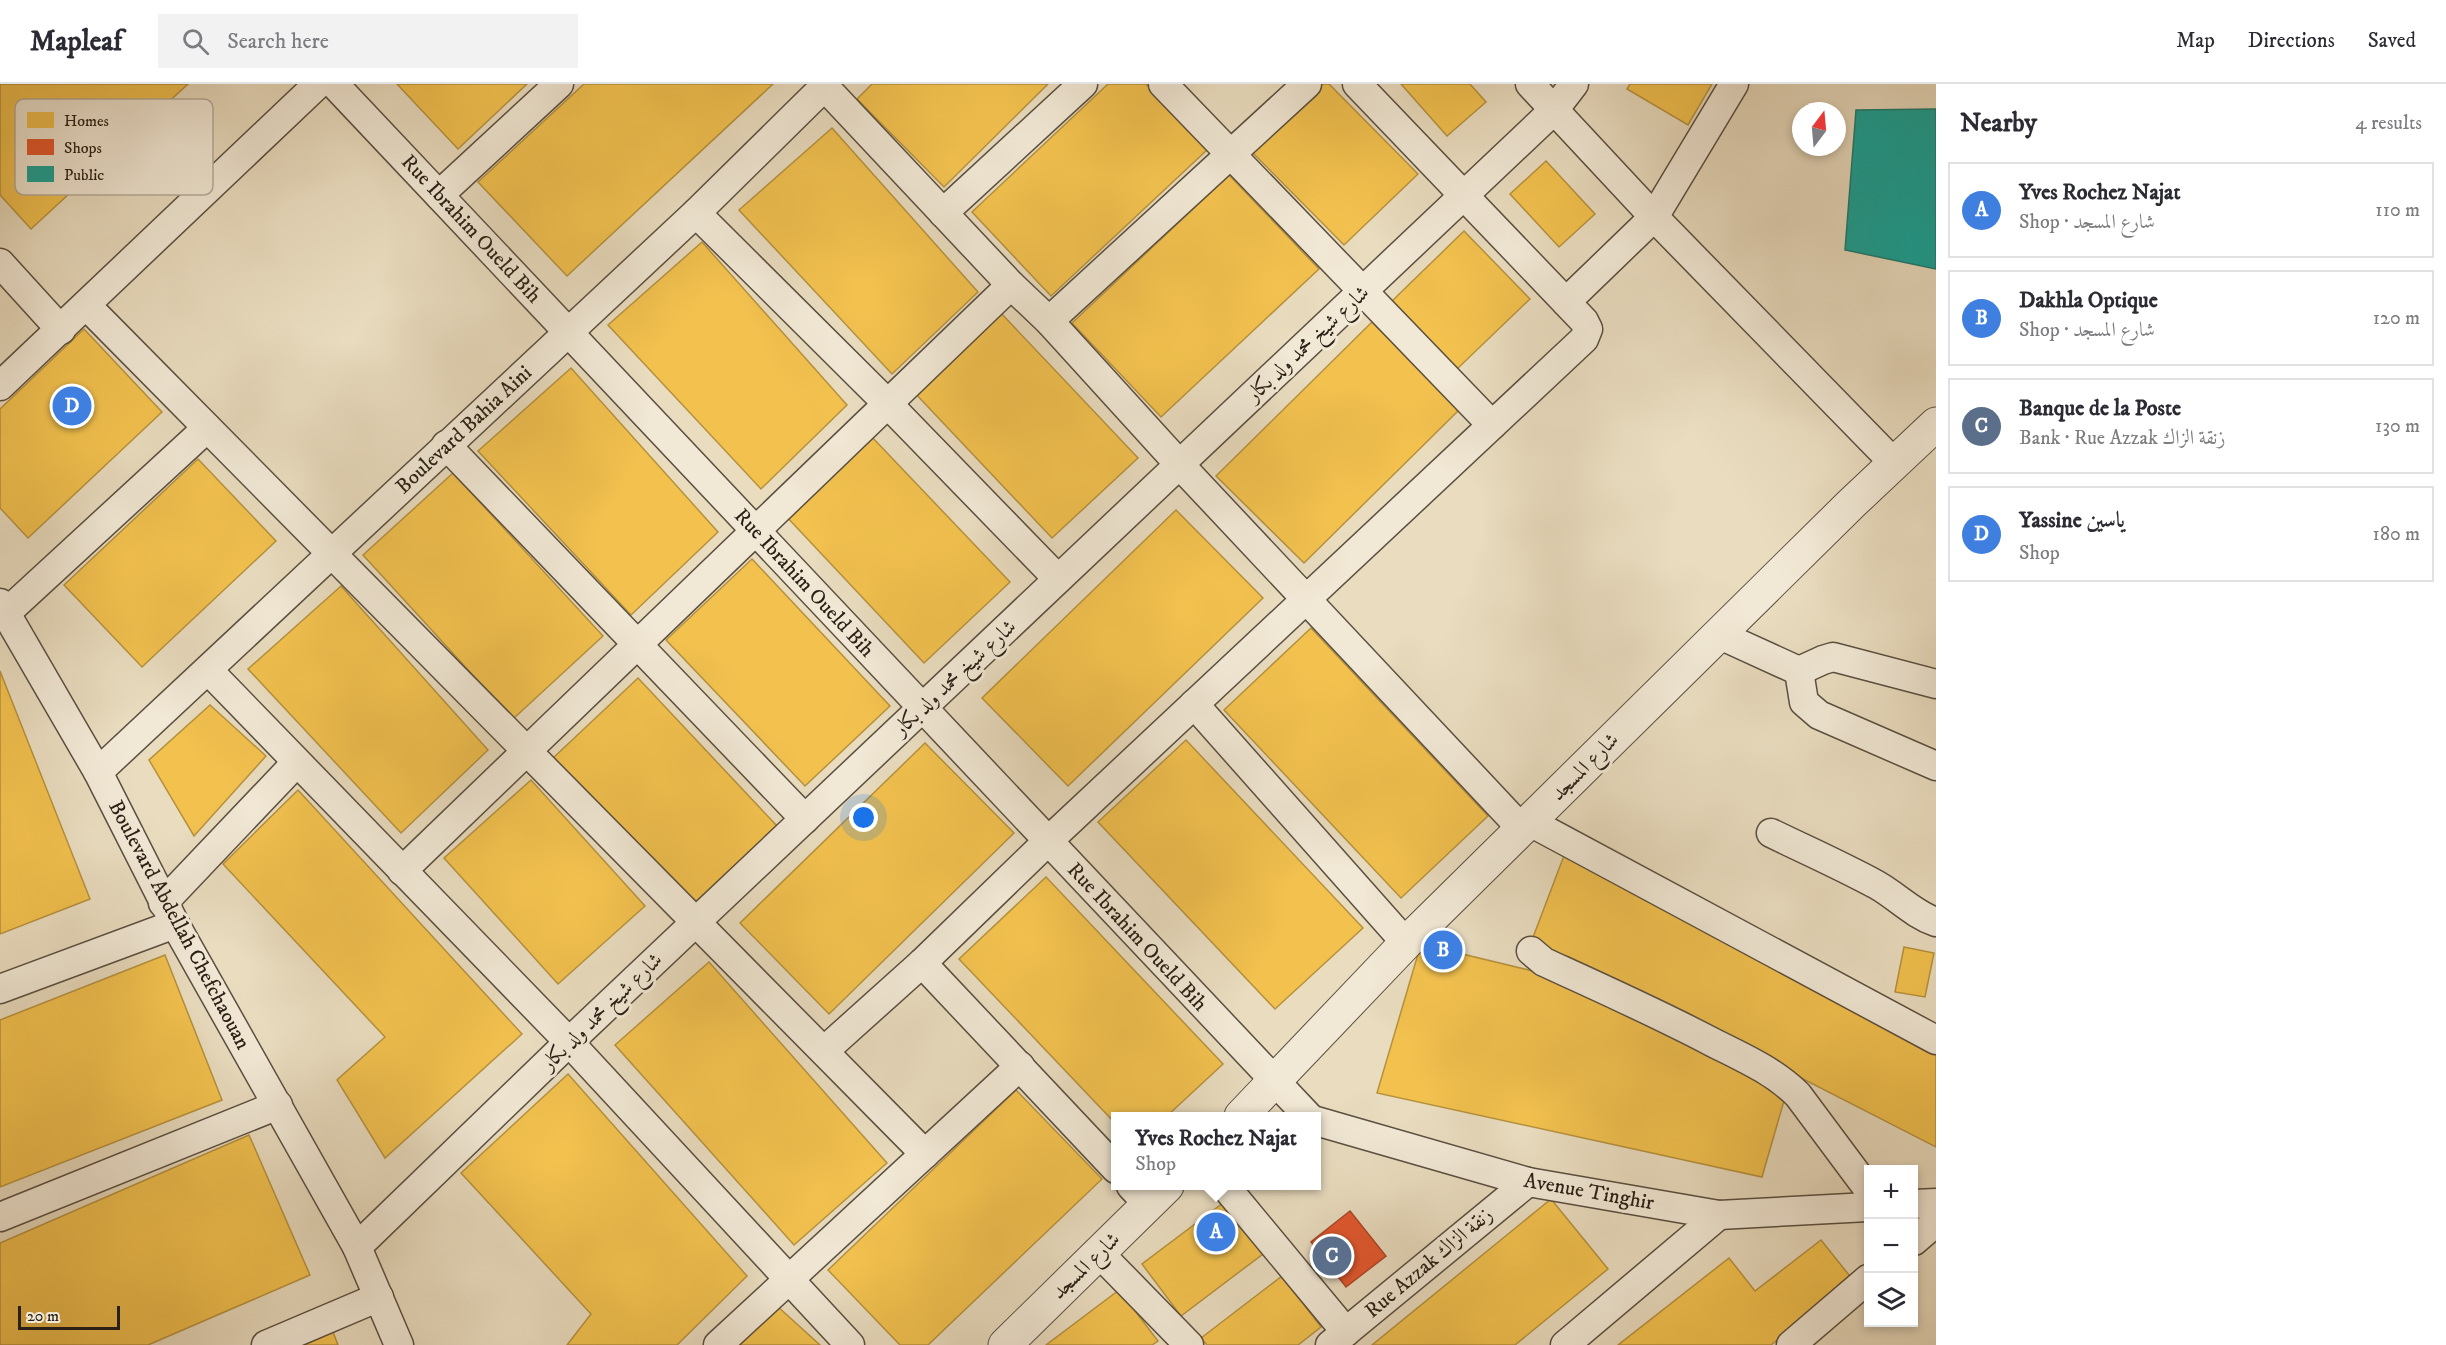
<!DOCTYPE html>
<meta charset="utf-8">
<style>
:root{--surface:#fff;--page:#f2f2f3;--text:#2b2b33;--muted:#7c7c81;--line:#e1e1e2;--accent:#1a73e8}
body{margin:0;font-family:"IM FELL DW Pica",Amiri,serif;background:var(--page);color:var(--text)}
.controls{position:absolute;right:18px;bottom:18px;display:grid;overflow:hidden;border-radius:0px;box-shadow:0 3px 9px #0003}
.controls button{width:54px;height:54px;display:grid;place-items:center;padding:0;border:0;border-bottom:2px solid var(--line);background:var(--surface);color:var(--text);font:30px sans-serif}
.compass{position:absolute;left:1792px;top:18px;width:54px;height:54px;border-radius:50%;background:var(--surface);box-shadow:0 3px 9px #0003;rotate:16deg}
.scale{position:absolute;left:18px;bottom:15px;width:102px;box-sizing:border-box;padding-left:6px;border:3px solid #2a2016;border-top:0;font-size:16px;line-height:21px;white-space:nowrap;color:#2a2016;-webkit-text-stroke:4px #f1e8d5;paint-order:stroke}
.you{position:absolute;left:864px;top:734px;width:21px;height:21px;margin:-15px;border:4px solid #fff;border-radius:50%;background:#1a73e8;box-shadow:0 0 0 9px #1a73e833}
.badge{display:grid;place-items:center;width:39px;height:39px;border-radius:50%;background:var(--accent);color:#fff;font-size:20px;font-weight:700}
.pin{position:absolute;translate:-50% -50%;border:3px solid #fff;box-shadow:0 2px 6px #0006}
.popup{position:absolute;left:1111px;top:1028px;width:210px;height:78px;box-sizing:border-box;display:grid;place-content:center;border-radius:0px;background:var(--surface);filter:drop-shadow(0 2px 4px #0005);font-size:20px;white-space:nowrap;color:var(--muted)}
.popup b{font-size:22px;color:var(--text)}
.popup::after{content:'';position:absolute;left:50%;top:100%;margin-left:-12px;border:12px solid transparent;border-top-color:var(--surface)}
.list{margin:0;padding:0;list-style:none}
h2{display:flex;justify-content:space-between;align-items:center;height:78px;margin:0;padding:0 24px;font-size:26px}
h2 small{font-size:20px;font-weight:400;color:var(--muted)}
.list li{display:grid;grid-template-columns:39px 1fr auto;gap:18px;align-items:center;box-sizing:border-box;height:96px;margin:0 12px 12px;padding:0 12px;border:2px solid var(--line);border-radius:0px}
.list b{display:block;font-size:22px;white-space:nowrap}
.list p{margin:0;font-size:20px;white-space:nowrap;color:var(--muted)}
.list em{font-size:20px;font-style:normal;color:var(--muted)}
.icon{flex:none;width:33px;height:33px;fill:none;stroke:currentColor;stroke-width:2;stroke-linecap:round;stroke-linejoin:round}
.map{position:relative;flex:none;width:1936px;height:1261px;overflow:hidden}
header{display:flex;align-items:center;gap:36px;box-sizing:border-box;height:84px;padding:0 30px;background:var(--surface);border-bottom:2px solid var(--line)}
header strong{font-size:28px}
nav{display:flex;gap:33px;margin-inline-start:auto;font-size:21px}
.search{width:420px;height:54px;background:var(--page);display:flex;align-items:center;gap:15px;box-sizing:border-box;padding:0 21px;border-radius:0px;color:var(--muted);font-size:22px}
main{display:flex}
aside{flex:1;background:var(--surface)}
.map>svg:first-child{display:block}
.homes{fill:#f2c14e;stroke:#b6913d;stroke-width:1.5}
.shops{fill:#e4572e;stroke:#ac4627;stroke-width:1.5}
.public{fill:#17a398;stroke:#1d7c71;stroke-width:1.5}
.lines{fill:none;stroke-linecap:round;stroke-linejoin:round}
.minor-casing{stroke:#5a4f40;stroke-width:31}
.tertiary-casing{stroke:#5a4f40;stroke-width:35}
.minor{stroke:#f1e8d5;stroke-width:28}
.tertiary{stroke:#f1e8d5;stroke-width:33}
.labels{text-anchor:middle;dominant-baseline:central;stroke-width:6;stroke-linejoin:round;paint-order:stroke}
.street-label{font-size:21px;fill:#2a2016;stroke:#f1e8d5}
.key{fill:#f1e8d5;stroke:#b5ac9c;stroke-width:1.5}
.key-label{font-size:16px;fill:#2a2016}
</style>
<header>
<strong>Mapleaf</strong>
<div class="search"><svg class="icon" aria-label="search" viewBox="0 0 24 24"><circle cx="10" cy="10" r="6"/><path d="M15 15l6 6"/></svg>Search here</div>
<nav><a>Map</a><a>Directions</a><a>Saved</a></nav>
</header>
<main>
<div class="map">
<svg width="1936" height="1261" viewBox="0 0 1936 1261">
<rect width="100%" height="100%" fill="#e9dcbf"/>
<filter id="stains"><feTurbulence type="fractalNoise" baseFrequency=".00333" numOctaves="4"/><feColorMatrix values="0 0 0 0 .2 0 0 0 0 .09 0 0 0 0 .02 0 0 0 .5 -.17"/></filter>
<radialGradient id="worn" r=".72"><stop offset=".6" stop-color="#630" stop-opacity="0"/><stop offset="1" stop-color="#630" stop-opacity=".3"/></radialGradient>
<g class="homes">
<path d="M0,0H188L31,145L0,111Z"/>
<path d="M397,0H527L458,65Z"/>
<path d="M584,0H773L567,192L478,98Z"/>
<path d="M872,0H1048L944,103L857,15Z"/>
<path d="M1108,0H1146L1208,65L1051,212L972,128Z"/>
<path d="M1314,0H1329L1418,90L1344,161L1248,64Z"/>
<path d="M1401,0H1470L1486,18L1447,52Z"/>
<path d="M1630,0H1712L1688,41L1627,5Z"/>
<path d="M832,44L978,208L892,290L739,126Z"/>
<path d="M1546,77L1595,130L1559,163L1510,110Z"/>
<path d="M1229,91L1319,185L1161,333L1072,239Z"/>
<path d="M1464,147L1530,215L1457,285L1391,218Z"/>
<path d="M702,158L847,321L761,405L608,241Z"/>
<path d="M999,227L1138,374L1052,454L913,307Z"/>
<path d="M1372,238L1459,326L1304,479L1216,392Z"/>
<path d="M84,245L162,328L28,454L0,424V325Z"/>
<path d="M571,284L718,448L631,531L478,367Z"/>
<path d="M870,351L1010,498L924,579L785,431Z"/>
<path d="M198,375L276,457L142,583L64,501Z"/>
<path d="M453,389L603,552L513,635L363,471Z"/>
<path d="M1176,426L1263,514L1068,702L982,614Z"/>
<path d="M752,475L890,622L805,702L666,556Z"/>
<path d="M341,502L488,666L401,749L248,585Z"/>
<path d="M1311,544L1488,732L1401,814L1224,626Z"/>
<path d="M0,587L90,815L0,850Z"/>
<path d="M638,594L777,742L691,822L552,675Z"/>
<path d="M210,621L266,672L194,752L149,676Z"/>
<path d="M1186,656L1363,844L1275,925L1098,738Z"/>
<path d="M925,659L1014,749L829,930L740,839Z"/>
<path d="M531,696L645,822L558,900L444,774Z"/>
<path d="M298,706L522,950L385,1074L337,996L385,953L223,780Z"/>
<path d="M1565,769L1936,964V1063L1532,856Z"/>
<path d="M1046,793L1223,980L1167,1032H1116V1040L959,875Z"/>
<path d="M1421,860L1599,903L1788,1003L1762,1093L1377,1009Z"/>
<path d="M1904,863L1934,869L1925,913L1895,908Z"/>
<path d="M165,871L222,1016L0,1103V936Z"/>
<path d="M709,878L887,1079L794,1161L615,961Z"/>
<path d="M568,990L747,1192L677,1261H567L591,1230L461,1089Z"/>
<path d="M1016,1006L1102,1095L928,1261H900L828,1186Z"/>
<path d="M249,1051L310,1191L148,1261H0V1159Z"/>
<path d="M1551,1115L1608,1185L1515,1261H1372Z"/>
<path d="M1223,1119L1263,1170L1181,1232L1142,1180Z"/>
<path d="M1821,1156L1853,1196L1771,1261H1618L1729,1174L1755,1207Z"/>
<path d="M1282,1192L1321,1243L1298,1261H1207L1201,1254Z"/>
<path d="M1119,1206L1158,1257L1152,1261H1046Z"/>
<path d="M776,1221L820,1261H732Z"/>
<path d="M333,1248L338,1261H304Z"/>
</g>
<path class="shops" d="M1350,1127L1386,1172L1346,1203L1311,1158Z"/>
<path class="public" d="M1936,25V185L1845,166L1856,26Z"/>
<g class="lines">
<g class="minor-casing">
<g id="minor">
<path d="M334,0L1308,1032"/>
<path d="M822,0L1011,201L1049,237L1180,381L1521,744"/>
<path d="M1163,0L1492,341"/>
<path d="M1530,0L1654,133L1894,379"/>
<path d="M439,111L559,0"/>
<path d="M696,129L887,319L1058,495"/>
<path d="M943,129L1083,0"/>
<path d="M0,179L61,246"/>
<path d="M1566,218L1654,133L1734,0"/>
<path d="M86,221L925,1070"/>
<path d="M1049,237L1307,0"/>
<path d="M0,302L318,0"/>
<path d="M446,361L805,735"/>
<path d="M0,519L98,688L175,840L357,1163L399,1261"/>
<path d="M6,529L207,344"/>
<path d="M1720,551L1799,587"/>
<path d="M208,586L569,958L850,1261"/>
<path d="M1799,587L1804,618L1819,631L1936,682"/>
<path d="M1799,587L1823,576L1833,573L1936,600"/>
<path d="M1194,620L1406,859"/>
<path d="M98,688L696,129L827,0"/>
<path d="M1530,738L1936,956"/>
<path d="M1771,749C1806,766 1842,782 1877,801C1898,813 1913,830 1936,838"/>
<path d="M402,787L1011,201"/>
<path d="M163,819L296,679"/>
<path d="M1531,867L1544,878C1601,904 1657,929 1712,958C1742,973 1774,987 1798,1011L1868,1105"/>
<path d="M922,879L1116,1085"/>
<path d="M0,905L175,840"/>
<path d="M824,967L922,879L1047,758L1584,255L1588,245L1584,237L1357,0"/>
<path d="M1316,1037L1528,1098L1719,1131L1868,1123"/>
<path d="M1131,1102L1148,1120"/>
<path d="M1225,1102L1346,1248"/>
<path d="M1914,1120L1936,1119"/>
<path d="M0,1133L278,1021"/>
<path d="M1914,1157L1936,1138"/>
<path d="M357,1163L569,958L1554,26L1574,0"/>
<path d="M1100,1170L1189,1261"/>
<path d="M266,1261L379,1213"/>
<path d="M718,1261L1020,982"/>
<path d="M1330,1261L1528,1098"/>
<path d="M1565,1261L1719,1131"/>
<path d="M1791,1261L1868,1195"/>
</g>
</g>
<g class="tertiary-casing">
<g id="tertiary">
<path d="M1241,1032L1406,859L1851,420L1936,340"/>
<path d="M1005,1261L1167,1102"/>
</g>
</g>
<use href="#minor" class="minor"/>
<use href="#tertiary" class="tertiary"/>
</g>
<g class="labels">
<g class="street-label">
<text transform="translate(471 145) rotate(47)">Rue Ibrahim Oueld Bih</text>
<text transform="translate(1308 260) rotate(-43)">شارع شيخ محمد ولد بكار</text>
<text transform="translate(464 346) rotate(-43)">Boulevard Bahia Aini</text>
<text transform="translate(804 499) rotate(47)">Rue Ibrahim Oueld Bih</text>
<text transform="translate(955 594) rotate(-43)">شارع شيخ محمد ولد بكار</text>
<text transform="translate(1585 683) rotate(-45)">شارع المسجد</text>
<text transform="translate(179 841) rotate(62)">Boulevard Abdellah Chefchaouan</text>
<text transform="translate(1137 853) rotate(47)">Rue Ibrahim Oueld Bih</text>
<text transform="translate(602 928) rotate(-44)">شارع شيخ محمد ولد بكار</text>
<text transform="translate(1589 1108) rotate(10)">Avenue Tinghir</text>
<text transform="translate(1429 1179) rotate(-40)">Rue Azzak زنقة الزاك</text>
<text transform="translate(1086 1182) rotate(-44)">شارع المسجد</text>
</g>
</g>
<rect x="15" y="15" width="198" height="96" rx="9" class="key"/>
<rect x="27" y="28" width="27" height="16" fill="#f2c14e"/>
<rect x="27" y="55" width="27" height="16" fill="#e4572e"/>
<rect x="27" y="82" width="27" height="16" fill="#17a398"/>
<g class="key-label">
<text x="64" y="42">Homes</text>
<text x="64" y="69">Shops</text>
<text x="64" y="96">Public</text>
</g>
<rect width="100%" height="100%" filter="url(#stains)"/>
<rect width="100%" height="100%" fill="url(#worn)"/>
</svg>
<div class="controls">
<button>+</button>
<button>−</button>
<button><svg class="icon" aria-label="layers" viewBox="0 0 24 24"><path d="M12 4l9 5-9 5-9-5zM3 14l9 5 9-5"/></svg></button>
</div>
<svg class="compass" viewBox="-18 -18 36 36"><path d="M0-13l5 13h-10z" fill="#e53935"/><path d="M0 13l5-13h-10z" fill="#7c7c81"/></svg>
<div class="scale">20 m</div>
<div class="you"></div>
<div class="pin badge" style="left:1216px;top:1148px;background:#3f7fe0">A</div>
<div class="popup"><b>Yves Rochez Najat</b>Shop</div>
<div class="pin badge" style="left:1443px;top:866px;background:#3f7fe0">B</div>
<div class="pin badge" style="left:1332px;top:1172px;background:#5c6f8a">C</div>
<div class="pin badge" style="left:72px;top:322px;background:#3f7fe0">D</div>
</div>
<aside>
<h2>Nearby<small>4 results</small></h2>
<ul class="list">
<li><span class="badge" style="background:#3f7fe0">A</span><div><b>Yves Rochez Najat</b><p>Shop · شارع المسجد</p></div><em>110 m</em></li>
<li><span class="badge" style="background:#3f7fe0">B</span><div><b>Dakhla Optique</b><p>Shop · شارع المسجد</p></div><em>120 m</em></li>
<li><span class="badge" style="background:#5c6f8a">C</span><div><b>Banque de la Poste</b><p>Bank · Rue Azzak زنقة الزاك</p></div><em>130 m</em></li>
<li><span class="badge" style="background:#3f7fe0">D</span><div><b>Yassine ياسين</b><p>Shop</p></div><em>180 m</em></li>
</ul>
</aside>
</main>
